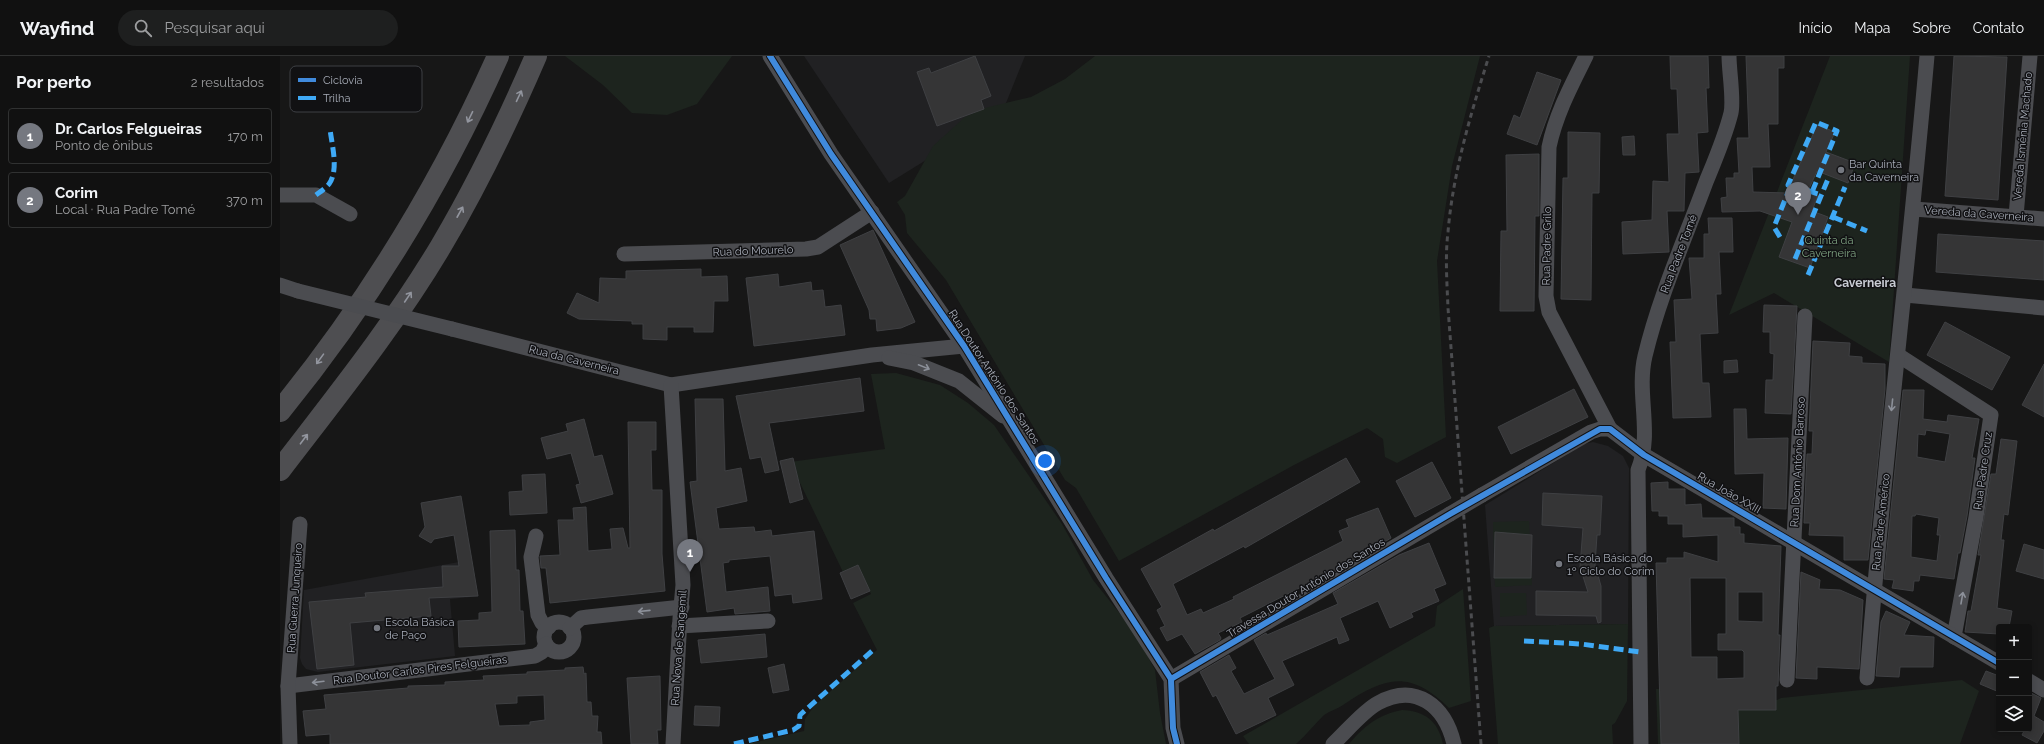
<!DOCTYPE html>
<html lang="pt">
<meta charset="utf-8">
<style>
:root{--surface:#111;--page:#1e1f1f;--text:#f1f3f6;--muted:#9c9d9f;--line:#303131;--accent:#757880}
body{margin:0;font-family:Raleway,sans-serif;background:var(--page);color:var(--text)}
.controls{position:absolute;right:12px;bottom:12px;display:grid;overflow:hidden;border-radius:4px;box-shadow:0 2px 6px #0003}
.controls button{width:36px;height:36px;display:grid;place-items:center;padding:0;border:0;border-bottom:1px solid var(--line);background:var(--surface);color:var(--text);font:20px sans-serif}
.you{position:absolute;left:765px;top:405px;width:14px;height:14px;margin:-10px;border:3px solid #fff;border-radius:50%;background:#1a73e8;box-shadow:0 0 0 6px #1a73e833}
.badge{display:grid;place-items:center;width:26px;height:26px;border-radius:50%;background:var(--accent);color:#fff;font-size:13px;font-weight:700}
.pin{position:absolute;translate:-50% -33px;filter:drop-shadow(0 1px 2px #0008)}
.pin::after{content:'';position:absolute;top:21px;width:14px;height:12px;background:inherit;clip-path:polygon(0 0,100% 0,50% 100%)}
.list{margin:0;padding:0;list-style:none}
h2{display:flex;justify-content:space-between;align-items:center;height:52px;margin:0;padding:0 16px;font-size:17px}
h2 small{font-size:13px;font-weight:400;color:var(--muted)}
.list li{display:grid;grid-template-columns:26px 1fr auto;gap:12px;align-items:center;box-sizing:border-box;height:56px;margin:0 8px 8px;padding:0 8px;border:1px solid var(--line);border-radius:4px}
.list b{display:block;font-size:15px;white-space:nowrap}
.list p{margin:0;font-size:13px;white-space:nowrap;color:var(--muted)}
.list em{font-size:13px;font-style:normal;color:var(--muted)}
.icon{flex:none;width:22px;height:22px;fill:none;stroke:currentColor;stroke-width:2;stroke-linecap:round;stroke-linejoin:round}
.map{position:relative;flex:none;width:1764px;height:688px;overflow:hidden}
header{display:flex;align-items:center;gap:24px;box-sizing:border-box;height:56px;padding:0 20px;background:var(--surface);border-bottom:1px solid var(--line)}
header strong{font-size:19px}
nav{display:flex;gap:22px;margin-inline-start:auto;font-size:14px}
.search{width:280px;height:36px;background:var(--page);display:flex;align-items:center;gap:10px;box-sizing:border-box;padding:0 14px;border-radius:22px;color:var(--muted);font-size:15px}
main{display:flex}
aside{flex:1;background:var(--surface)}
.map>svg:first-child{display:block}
.built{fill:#212123}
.green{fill:#1d241e}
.building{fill:#353536;stroke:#3f4043;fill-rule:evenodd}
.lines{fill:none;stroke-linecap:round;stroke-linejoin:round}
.minor{stroke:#4b4c50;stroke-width:15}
.motorway{stroke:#4e4e51;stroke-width:22}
.rail{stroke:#4b4c4f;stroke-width:3;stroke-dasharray:5 4;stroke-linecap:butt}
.minor-bridge{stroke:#4b4c50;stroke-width:15}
.quiet{stroke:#3fa9f5;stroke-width:5;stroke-dasharray:10 5;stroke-linecap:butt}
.cycleway-casing{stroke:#111113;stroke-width:8}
.cycleway{stroke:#408adc;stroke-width:6}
.oneway{stroke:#92959e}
.oneway2{stroke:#8c9099}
.poi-dot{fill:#757880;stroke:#111113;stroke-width:1.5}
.labels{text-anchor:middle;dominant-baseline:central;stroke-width:3;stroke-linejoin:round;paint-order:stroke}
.street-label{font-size:11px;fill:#a8adb8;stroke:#111113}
.poi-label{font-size:11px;fill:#a8adb8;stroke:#111113;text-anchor:start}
.park-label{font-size:11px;fill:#7fa381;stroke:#111113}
.neighbourhood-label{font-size:12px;font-weight:bold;fill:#c9ccd4;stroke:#111113}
.key{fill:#111113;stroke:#3e4045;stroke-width:1}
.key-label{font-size:11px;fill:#a8adb8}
</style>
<header>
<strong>Wayfind</strong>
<div class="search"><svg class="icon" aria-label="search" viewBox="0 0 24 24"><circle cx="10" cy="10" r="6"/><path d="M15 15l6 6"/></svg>Pesquisar aqui</div>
<nav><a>Início</a><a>Mapa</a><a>Sobre</a><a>Contato</a></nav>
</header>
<main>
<aside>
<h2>Por perto<small>2 resultados</small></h2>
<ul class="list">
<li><span class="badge">1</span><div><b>Dr. Carlos Felgueiras</b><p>Ponto de ônibus</p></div><em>170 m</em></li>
<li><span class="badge">2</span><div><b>Corim</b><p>Local · Rua Padre Tomé</p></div><em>370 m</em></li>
</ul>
</aside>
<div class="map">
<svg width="1764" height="688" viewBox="0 0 1764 688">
<rect width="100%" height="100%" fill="#171717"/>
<g class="built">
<path d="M524,0H745L722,57L609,127Z"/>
<path d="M1313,386L1328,390L1343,400L1349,412L1348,568L1214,570L1205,449L1304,388Z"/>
<path d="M179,506L191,541L170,543L175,600L38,616L26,613L22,608L20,602L24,534Z"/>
</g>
<g class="green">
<path d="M285,0H452L417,48L387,59L352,57L323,29Z"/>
<path d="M815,0H1200L1172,110L1157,205L1166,381L1117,407L1105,401L1103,383L1087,372L1014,409L839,505L796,432L785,424L666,224L627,177L625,159L617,146L625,140L653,90L685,61L705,52L751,41L785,23Z"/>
<path d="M1550,0H1630L1609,306L1494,237L1449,259Z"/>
<path d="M616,317L660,329L688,347L714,369L782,468L813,524L853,574L867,599L875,614L880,657L886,688H468L524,675L525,663L534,650L597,594L573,547L591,538L578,509L563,516L510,406L605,393L591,318Z"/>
<path d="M1249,465L1252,529L1215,531L1213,466Z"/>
<path d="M1183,533L1191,645L1169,652C1129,613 1105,621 1063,649C1057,653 1050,655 1044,659C1035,668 1026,679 1016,688H969L963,680L1155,570L1157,550Z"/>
<path d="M1220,537H1246L1247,559L1220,561Z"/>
<path d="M1348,568L1347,645L1335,667L1332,669L1333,688H1218L1209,572L1214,570Z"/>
<path d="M1682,624L1699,635L1680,688H1378L1376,633L1445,632L1462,643L1497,644L1501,642Z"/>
<path d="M1122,654C1145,655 1158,665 1163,688H1069C1085,669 1098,659 1122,654Z"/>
</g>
<g class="building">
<path d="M695,0L711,40L701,44L704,53L657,70L637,16L649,12L651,17Z"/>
<path d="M1390,0H1428L1429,32H1426L1428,76L1417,77L1419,116L1405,117L1404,155H1387L1389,196L1343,198L1342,166L1372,164L1373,125L1389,126L1387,78H1399L1397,33H1391Z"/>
<path d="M1466,0H1504V12H1498V68H1488L1490,111H1472L1473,136L1507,137L1537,69L1555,76L1546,96L1575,107L1568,127L1537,115L1528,135L1538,139L1532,155L1548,161L1530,212L1499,201L1512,166L1480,155L1442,156L1441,142L1447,141L1446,122H1454V117H1459L1457,82H1469Z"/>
<path d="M1674,0L1727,1L1718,144L1665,140Z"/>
<path d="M1257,16L1281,24L1257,89L1227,78L1234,59L1240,62Z"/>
<path d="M1288,76L1320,77L1319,137H1312L1311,244L1281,243L1283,122H1288Z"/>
<path d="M1354,80L1355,99H1343L1342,81Z"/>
<path d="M1259,98V160H1255L1254,255H1220L1221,175H1227L1226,99Z"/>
<path d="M1428,162H1452L1453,196H1439L1441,238H1436L1438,277L1420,278L1422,327H1429L1431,361L1393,362L1390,286H1396L1394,244L1412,243L1409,202H1424V178H1429Z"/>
<path d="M593,174L635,266L621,272L597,275L596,263H590L589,254L560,189Z"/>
<path d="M1658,178L1764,185V224L1656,216Z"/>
<path d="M421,213V221L447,220L448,245H434L433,276H414V271H387V284L363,283V268H352V265L299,263L287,257L297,237L319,247L320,222L346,223V215Z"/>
<path d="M498,218L499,231L531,226L532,235L543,234L545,251L561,249L565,279L474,290L466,222Z"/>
<path d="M1484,249L1517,250L1511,358L1485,357L1486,324H1493L1494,298L1490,297V276H1483Z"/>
<path d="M1665,266L1730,301L1712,334L1647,299Z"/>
<path d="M1533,285L1570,287L1569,300L1582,301V307L1605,308V333L1588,504H1564V480L1529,479L1530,467H1524L1527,398H1532L1533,375H1529Z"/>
<path d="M1457,304L1458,316L1444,317V305Z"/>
<path d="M1764,308V361L1742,349Z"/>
<path d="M580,322L584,355L489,367L499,414L485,417L481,401L470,403L456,340Z"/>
<path d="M1294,333L1308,361L1231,398L1218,371Z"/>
<path d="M1623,334H1644L1643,363L1667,366L1668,359L1699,363L1692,402H1695L1687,460L1680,497H1678L1674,523L1640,519L1639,525H1634L1633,535L1612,532L1614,524L1604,523ZM1646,374L1670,378L1665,406L1637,401L1638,378L1645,379ZM1636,458L1659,462L1657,479H1660L1657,505L1631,501L1632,460H1635Z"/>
<path d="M415,343H443L445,415L461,412L467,445L436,452L439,473L474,471L475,476L491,474L492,480L534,475L542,543L513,547L512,538L495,540L490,500L449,504V506L443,507L446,536L488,531L490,555L455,558L454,552L427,556L410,426L417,425Z"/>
<path d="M1454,353H1466L1467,383L1508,382L1506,453L1483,452L1484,417L1455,418Z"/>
<path d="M304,363L314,401L322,399L333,438L301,447L296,429L300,428L291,397L267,403L261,382L288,375L286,368Z"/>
<path d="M348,366H376V394H371L372,434H382V498L385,535L270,547L266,512H261L260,500L280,499L278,464H294L293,452L306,451L308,495L332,493L330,473L343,472L348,492H350Z"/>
<path d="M1721,383L1737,385L1728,459L1724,458L1721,484H1724L1717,552L1732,555L1729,571H1719V578L1685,576L1688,555H1691L1701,499H1698L1711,418H1716Z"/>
<path d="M513,402L523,443L510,447L500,405Z"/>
<path d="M1066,402L1080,426L965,492L964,490L893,528L907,559L921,553L923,557L954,543L953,541L1063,485L1059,475L1069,471L1066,464L1098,452L1111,482L1046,521L1045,519L960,562L962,566L938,577L941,582L940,584L915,598L902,578L887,585L880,572L885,570L877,554L882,551L861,513L933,473L934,475Z"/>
<path d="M1152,406L1171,442L1135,461L1116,425Z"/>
<path d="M265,418L267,457L230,459L229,436L243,435L242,419Z"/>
<path d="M1388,426V433H1405V449L1421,448L1422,462H1454V471H1460V478H1464V487L1501,490L1498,579H1500L1498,630H1496V654H1458L1459,688H1381L1376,507H1387V502H1404V496L1438,506V479L1403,481V468H1388V460H1379V455H1372L1371,427ZM1410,522H1446V578H1438V594H1462L1464,596V622L1437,623V601H1411ZM1458,536H1483V566L1458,565Z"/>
<path d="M1263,437L1322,440L1320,479H1317L1315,509L1321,530V566L1318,567L1316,560L1256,559V535L1308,536L1300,511L1303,472L1262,469Z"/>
<path d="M181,440L198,540L149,542L151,560L70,567L74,609L37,613L29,546L86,541L85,537L163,531L162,510H179L174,479L154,483L151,487L139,480L145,471L141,447Z"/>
<path d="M235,474L236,514H239L240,555H243L245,588L179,591L178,565L199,564V557L212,556L210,475Z"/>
<path d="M1215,476L1252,479L1251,522H1214Z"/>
<path d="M1149,487L1166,528L1154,533L1159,545L1131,557L1133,561L1110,572L1098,545L1060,562L1069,584L1059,588L1057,581L1002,605L1014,629L988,642L996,659L956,678L936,639L933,641L920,616L949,599L956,612L951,615L964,638L995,623L974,584L986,577L987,579L1058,548L1053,537L1119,499Z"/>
<path d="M1744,488L1764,494V523L1736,515Z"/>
<path d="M578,509L590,535L571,543L560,517Z"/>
<path d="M1521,516L1540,524L1539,533L1560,534L1583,544L1579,613L1537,611V623L1516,622Z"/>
<path d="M1606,555L1630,566L1624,579L1654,581L1653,611H1620L1619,621L1596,620L1601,566Z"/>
<path d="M485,578L487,601L421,607L418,584Z"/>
<path d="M504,608L509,634L493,637L488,612Z"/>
<path d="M303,611L304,618L306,617L307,646H311L312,660H318L317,676H321L322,688H50V678L26,680L23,655L46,653L44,639L128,632V630L165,629V626L204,624L203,620L247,618V616L285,614V612ZM264,639L265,664L250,666V669L219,670L215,648L237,647V640Z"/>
<path d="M1706,615L1719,620V636L1700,628Z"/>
<path d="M380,620L381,674H377L378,688H351L347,622Z"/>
<path d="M1749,636L1761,642L1754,660L1764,666V675L1757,687L1742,679L1745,673H1749Z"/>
<path d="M415,650L440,651L439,670L414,669Z"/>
</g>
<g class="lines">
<g class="minor">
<path d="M490,0L551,98L684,290L826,522L891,623L893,672L897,688"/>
<path d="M1306,0C1291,30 1276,58 1269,91L1266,240L1269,256L1330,373"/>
<path d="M0,139H36L70,158"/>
<path d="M1634,153L1764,163"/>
<path d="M1736,160L1750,0"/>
<path d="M344,198L526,193L538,191L592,156"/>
<path d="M0,229L18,235"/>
<path d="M1625,239L1764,252"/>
<path d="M172,273L391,329L592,299L684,290"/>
<path d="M1618,299L1711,359L1696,461L1674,581"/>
<path d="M609,302L634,307L679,325L723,360"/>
<path d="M391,329L403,529L400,562L393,688"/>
<path d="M1202,439L1311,376L1320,373H1330L1364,399L1719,607"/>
<path d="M256,480L251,501L258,559L262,567L269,571"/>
<circle cx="279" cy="581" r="15"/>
<path d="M399,570L488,565"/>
<path d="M290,572L301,562L308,561L402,551"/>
<path d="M1587,622C1603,414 1629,207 1647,0"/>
<path d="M891,623L1170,458"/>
<path d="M1507,624L1525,260"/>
<path d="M1749,625L1764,634"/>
<path d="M8,630L255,600L262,596L266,588"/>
<path d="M10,688L8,630L20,468"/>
<path d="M1053,688C1066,676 1083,655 1098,647C1136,626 1165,650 1174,688"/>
<path d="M1361,688L1358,414C1373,377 1356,338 1365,300C1379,241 1405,183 1426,126C1435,104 1445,81 1451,57C1454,44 1449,15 1449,0"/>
</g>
<g class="motorway">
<path d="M0,355C88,247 161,128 218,0"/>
<path d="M0,414C56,341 114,269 161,190C197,129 228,65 256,0"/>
</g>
<path class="rail" d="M1201,688L1168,252C1167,227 1165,201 1168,176C1173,116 1191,57 1209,0"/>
<g class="minor-bridge">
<path d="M18,235L172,273"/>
<path d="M1170,458L1202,439"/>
</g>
<g class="quiet">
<path d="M1511,129H1508L1536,66L1557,75L1532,136"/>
<path d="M36,139C40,136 46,132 49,128C59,114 52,90 50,73"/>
<path d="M1553,161L1587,175"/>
<path d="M1500,181L1494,171L1511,129L1541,139"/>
<path d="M1515,203L1548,123"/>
<path d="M1528,219L1565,131"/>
<path d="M1244,585L1301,588L1360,596"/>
<path d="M454,688L513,674L519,670L520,659L592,595"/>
</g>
<g class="cycleway-casing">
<g id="cycleway">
<path d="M490,0L551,98L684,290L826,522L891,623L893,672L897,688"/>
<path d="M891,623L1170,458L1320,373H1330L1364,399L1719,607"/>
</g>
</g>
<use href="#cycleway" class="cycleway"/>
</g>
<defs><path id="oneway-shaft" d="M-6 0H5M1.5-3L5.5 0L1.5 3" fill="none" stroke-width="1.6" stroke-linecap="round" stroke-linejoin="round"/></defs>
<g class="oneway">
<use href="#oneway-shaft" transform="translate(239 40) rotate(-65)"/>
<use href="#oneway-shaft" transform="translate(190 61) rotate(116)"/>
<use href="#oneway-shaft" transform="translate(180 156) rotate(-61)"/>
<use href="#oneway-shaft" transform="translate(128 241) rotate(-56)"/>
<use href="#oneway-shaft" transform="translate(40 303) rotate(126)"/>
<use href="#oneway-shaft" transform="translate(24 383) rotate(-53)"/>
</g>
<g class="oneway2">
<use href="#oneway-shaft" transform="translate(644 311) rotate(22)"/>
<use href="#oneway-shaft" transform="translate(1612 349) rotate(96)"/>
<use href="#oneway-shaft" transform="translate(1682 542) rotate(-80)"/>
<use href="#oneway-shaft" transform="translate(364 555) rotate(174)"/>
<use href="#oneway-shaft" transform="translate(38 626) rotate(173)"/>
</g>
<g class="poi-dot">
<circle cx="1561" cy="114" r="4"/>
<circle cx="1279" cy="508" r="4"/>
<circle cx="97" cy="572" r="4"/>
</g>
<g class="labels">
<g class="street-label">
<text transform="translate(1743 80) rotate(-85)">Vereda Isménia Machado</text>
<text transform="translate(1699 158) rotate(4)">Vereda da Caverneira</text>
<text transform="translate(1267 190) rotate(-89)">Rua Padre Grilo</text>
<text transform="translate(473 195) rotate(-2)">Rua do Mourelo</text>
<text transform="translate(1399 198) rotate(-69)">Rua Padre Tomé</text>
<text transform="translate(294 304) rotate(14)">Rua da Caverneira</text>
<text transform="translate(714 321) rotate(57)">Rua Doutor António dos Santos</text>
<text transform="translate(1518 406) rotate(-87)">Rua Dom António Barroso</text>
<text transform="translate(1703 415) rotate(-82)">Rua Padre Cruz</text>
<text transform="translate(1449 437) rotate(30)">Rua João XXIII</text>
<text transform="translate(1601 466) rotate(-84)">Rua Padre Américo</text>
<text transform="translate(1026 532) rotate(-31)">Travessa Doutor António dos Santos</text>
<text transform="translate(15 542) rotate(-86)">Rua Guerra Junqueiro</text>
<text transform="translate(399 592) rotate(-86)">Rua Nova de Sangemil</text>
<text transform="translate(140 614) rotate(-7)">Rua Doutor Carlos Pires Felgueiras</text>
</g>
<g class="poi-label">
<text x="1569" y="108">Bar Quinta<tspan x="1569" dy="13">da Caverneira</tspan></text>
<text x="1287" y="502">Escola Básica do<tspan x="1287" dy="13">1º Ciclo do Corim</tspan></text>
<text x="105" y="566">Escola Básica<tspan x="105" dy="13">de Paço</tspan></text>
</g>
<g class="park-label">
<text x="1549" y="184">Quinta da<tspan x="1549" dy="13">Caverneira</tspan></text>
</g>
<g class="neighbourhood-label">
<text x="1585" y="227">Caverneira</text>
</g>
</g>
<rect x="10" y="10" width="132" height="46" rx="6" class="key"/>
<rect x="18" y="22" width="18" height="4" fill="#408adc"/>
<rect x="18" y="40" width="18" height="4" fill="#3fa9f5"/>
<g class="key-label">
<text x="43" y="28">Ciclovia</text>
<text x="43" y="46">Trilha</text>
</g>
</svg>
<div class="controls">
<button>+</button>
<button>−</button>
<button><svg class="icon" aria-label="layers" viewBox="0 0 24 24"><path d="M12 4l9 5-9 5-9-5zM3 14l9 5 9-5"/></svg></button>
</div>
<div class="you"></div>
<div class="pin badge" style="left:410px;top:516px">1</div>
<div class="pin badge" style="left:1518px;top:159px">2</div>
</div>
</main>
